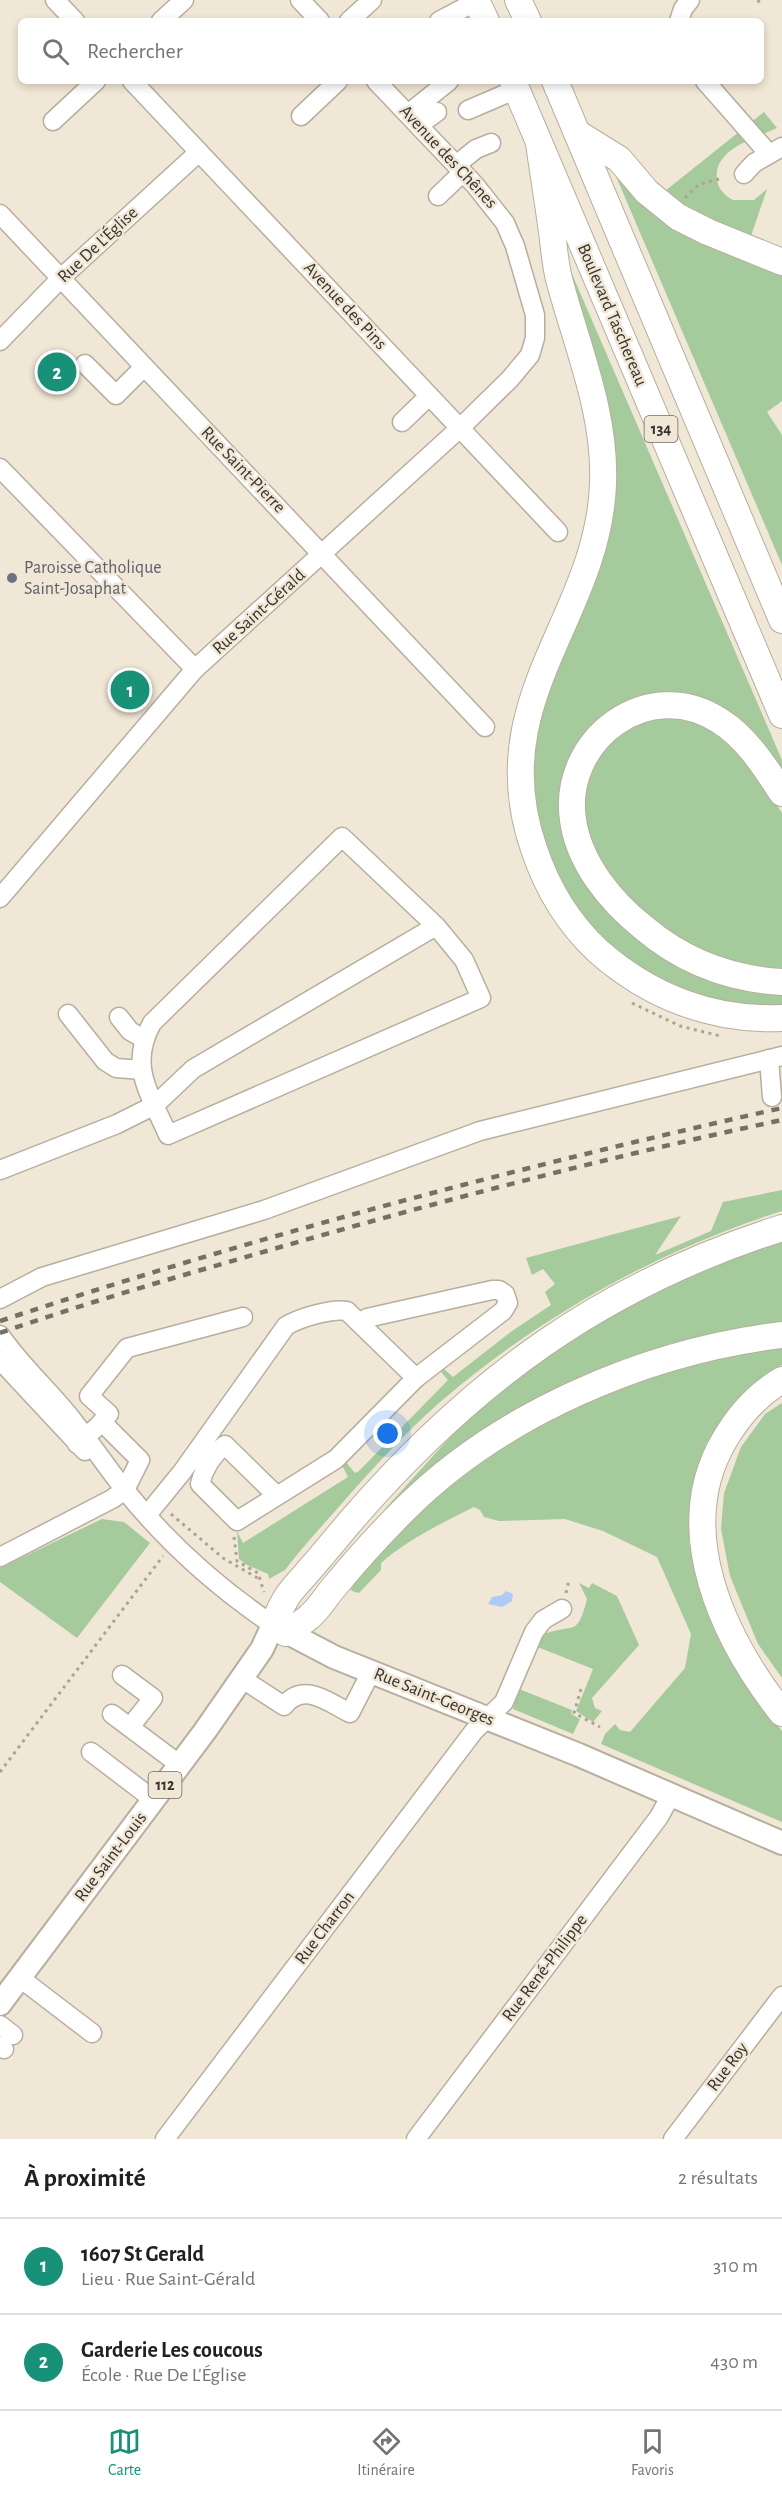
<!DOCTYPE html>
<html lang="fr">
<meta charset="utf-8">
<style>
:root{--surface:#fff;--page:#f2f2f2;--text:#202124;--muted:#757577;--line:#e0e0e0;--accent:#179278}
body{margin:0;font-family:"Alegreya Sans",sans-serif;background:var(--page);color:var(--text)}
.you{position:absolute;left:388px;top:1434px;width:21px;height:21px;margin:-15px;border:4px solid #fff;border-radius:50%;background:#1a73e8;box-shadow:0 0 0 9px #1a73e833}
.badge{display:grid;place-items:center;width:39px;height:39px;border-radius:50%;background:var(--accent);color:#fff;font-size:20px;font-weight:700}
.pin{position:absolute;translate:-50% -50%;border:3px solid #fff;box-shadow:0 2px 6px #0006}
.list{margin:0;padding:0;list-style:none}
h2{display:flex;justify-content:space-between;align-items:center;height:78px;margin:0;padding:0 24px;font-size:26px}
h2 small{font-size:20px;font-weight:400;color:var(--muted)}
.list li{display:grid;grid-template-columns:39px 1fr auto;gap:18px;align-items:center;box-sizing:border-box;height:96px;padding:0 24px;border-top:2px solid var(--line)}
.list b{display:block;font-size:22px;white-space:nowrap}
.list p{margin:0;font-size:20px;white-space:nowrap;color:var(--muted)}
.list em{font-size:20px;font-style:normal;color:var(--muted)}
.icon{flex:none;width:33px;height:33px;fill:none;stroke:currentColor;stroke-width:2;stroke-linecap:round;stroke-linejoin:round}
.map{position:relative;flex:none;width:782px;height:2139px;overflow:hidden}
.search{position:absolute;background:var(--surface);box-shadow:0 3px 9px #0003;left:18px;right:18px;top:18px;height:66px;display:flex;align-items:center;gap:15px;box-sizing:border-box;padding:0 21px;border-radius:9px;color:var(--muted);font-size:22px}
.sheet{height:270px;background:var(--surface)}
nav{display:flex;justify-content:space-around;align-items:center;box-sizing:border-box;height:84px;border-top:2px solid var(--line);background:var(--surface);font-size:16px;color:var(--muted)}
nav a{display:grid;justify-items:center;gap:3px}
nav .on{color:var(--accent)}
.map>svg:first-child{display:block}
.green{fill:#a5cb9c}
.water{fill:#accbf7}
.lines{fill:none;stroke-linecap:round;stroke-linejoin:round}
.minor-casing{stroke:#b8ae9e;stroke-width:21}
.major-casing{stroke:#b8ae9e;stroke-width:26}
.highway-casing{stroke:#b8ae9e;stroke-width:28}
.path{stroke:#aba396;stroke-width:3;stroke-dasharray:3 4.5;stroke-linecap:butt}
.minor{stroke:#fff;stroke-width:18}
.major{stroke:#fff;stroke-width:22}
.highway{stroke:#fff;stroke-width:26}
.rail{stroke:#756f65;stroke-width:4.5;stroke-dasharray:8 8;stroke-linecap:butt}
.worship-dot{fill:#6b7280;stroke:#f1e7d6;stroke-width:2}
.labels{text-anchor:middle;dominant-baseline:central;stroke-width:5;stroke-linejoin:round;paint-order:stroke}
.shield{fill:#f1e7d6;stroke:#6f695f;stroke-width:1.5}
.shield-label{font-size:16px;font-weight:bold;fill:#37332c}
.street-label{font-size:18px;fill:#37332c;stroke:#f1e7d6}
.worship-label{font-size:18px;fill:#5b616d;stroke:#f1e7d6;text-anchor:start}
</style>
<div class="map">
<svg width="782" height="2139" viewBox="0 0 782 2139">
<rect width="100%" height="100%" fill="#f1e7d6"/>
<g class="green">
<path d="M764,112L777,128C756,138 713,149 717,179C718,189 725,196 733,200H754L767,189L751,236L694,211L665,191Z"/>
<path d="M612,167L782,272V401L767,412L782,435V565Z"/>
<path d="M572,274L782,760V777L679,696L570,762L603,903L782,994V1007L704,999L647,974L597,935L562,889L534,813L532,738L607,528L566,276Z"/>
<path d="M686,716L730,740L768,791L782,813V972L740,966L687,946L628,901L605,871L584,830L585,778L606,743L648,717Z"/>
<path d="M782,1190V1211C656,1251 539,1317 439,1403C405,1433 374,1467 344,1501C324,1524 303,1546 285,1570L269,1579L268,1574L247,1565L239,1559L237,1531L243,1543L348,1477L342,1465L346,1462L355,1473L359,1471L448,1380L441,1372L444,1369L453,1377L512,1331L551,1305L545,1292L555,1284L543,1269L532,1275L526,1258L681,1216L655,1255L711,1231L723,1202Z"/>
<path d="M782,1238V1327L674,1348L388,1513L385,1509L471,1414L538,1359L652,1291Z"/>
<path d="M782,1348V1365L754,1383L735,1401L706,1444L691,1491L689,1543L697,1575L751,1692L782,1731V1822L601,1744L605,1734L615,1724L620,1730L630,1732L685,1668L691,1634L657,1557L603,1531L565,1519L499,1521L484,1517L480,1510L474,1507C442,1523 407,1540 381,1563V1570L359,1593L352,1591L348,1585C368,1565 388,1544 408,1523C417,1513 426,1502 437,1493C534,1413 657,1362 782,1348Z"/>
<path d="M782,1403V1678L758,1644L730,1576L721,1529L724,1493L741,1447L765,1414Z"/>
<path d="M102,1519L124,1522L150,1543L77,1638L0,1582V1568Z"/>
<path d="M579,1583L589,1588L592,1583L617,1596L639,1645L592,1698L595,1708L602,1711L593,1722L576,1711L593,1669L535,1646L544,1634C574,1623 577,1638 587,1599Z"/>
<path d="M519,1689L572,1710L571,1714L580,1719L573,1734L513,1709Z"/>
</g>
<path class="water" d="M506,1591L513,1594L512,1601L502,1607L488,1604L492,1597L502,1595Z"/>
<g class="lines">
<g class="minor-casing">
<g id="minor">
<path d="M55,0L75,21"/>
<path d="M300,0L320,21"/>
<path d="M161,21L184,0"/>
<path d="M349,21L372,0"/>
<path d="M439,21L477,1"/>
<path d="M679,21L683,9L690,0"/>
<path d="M132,81L558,532"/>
<path d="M705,81L769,154"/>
<path d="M468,110L517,89"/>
<path d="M408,114L449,81"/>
<path d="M301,116L338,81"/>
<path d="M53,121L96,81"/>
<path d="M419,125L437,112"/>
<path d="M456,165L476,149L491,143"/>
<path d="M744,174L754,163L782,147"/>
<path d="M438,196L463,172"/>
<path d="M0,214L485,727"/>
<path d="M0,341L61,278L199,152"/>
<path d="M85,364L116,395L144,367"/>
<path d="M402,422L429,396"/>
<path d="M0,468L195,669"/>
<path d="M0,898L195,669L460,428L510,379L530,355L535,338V315L515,246L505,223L475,185L376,81"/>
<path d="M68,1014L105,1061L116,1068L142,1070"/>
<path d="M119,1017L130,1031L144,1039"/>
<path d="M769,1059L772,1097"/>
<path d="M0,1170L117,1124L155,1105L193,1069L436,926L342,837L152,1023C128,1067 150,1093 168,1135L481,998L464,960L436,926"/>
<path d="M0,1299L42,1277L264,1210L480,1131L782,1056"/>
<path d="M360,1323L367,1318L492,1290H499L505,1294L508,1303L503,1311L416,1378"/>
<path d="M0,1335C21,1366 51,1392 74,1422C91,1444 107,1467 124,1489C165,1540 218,1588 273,1625"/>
<path d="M0,1360L85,1451"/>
<path d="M77,1444L97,1427L109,1414L89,1396L127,1348L243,1317"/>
<path d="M147,1515L182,1472L286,1326C299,1318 332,1308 347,1311L416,1378L336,1459L237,1521L200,1484C204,1468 212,1455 225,1445L277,1496"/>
<path d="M0,1557L112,1499L125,1490L140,1460L102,1422"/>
<path d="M122,1675L153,1698L130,1727"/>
<path d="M241,1678L284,1706C303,1681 328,1702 350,1713L371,1672"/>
<path d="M112,1714L180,1765"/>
<path d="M91,1752L154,1800"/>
<path d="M20,1978L92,2033"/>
<path d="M0,2025L13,2035"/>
<path d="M0,2046L4,2049"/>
<path d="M165,2139L474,1731L504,1702L534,1632L543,1620L562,1609"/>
<path d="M416,2139L659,1817L671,1795"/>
<path d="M673,2139L782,1996"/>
</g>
</g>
<g class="major-casing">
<path id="major" d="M0,2004L205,1731L262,1649L273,1625L334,1657L579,1755L782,1843"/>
</g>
<g class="highway-casing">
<g id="highway">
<path d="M476,0L486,21"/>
<path d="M518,0L528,21"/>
<path d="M513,81L782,715"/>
<path d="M555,81L782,620"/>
<path d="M577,133L619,159L647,192L678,217L708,232L782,262"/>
<path d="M539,143C543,172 548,202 552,232C554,247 555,263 559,279C577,347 606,413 603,484C598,619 482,699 534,849C547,888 568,923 598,951C650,997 713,1021 782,1018"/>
<path d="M782,793C765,767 747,738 720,721C649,674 561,739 573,820C579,863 611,902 644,928C683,961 731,979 782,982"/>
<path d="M782,1380C758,1394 739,1415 725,1439C671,1529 723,1638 782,1713"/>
<path d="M273,1625C277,1617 280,1608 285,1600C290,1591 298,1583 305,1575C320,1558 334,1541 349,1523C471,1381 602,1285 782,1228"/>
<path d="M286,1633C294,1628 302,1623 309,1617C319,1609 326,1596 335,1586C357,1559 380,1534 405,1509C501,1413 648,1351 782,1335"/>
</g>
</g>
<g class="path">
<path d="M758,0L760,4"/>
<path d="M685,198L698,185L719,179"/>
<path d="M632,1003L680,1026L720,1036"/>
<path d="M171,1514L223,1558L261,1580"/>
<path d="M234,1537L237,1561L258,1573L264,1592"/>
<path d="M566,1593L569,1580"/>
<path d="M581,1689L574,1713L600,1727"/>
<path d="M0,1772L163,1556"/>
</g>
<use href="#minor" class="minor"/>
<use href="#major" class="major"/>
<use href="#highway" class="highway"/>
<g class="rail">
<path d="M0,1321C257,1236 518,1167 782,1108"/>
<path d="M0,1333C91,1301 184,1275 277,1248C444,1200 612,1156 782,1120"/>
</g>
</g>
<circle class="worship-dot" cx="12" cy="578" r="6"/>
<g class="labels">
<g class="shield">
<rect x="644.5" y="416" width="33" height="26" rx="4.5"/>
<rect x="148.5" y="1772" width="33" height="26" rx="4.5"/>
</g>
<g class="shield-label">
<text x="661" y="429">134</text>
<text x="165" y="1785">112</text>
</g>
<g class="street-label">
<text transform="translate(448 157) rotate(47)">Avenue des Chênes</text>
<text transform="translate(98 245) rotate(-43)">Rue De L'Église</text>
<text transform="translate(345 306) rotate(47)">Avenue des Pins</text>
<text transform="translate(612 315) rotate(67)">Boulevard Taschereau</text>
<text transform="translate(243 470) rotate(46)">Rue Saint-Pierre</text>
<text transform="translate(259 612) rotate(-42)">Rue Saint-Gérald</text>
<text transform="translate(434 1697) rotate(22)">Rue Saint-Georges</text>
<text transform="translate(111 1857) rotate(-53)">Rue Saint-Louis</text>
<text transform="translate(325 1928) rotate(-53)">Rue Charron</text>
<text transform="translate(545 1968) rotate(-53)">Rue René-Philippe</text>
<text transform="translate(728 2067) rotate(-53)">Rue Roy</text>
</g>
<g class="worship-label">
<text x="24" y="568">Paroisse Catholique<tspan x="24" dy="21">Saint-Josaphat</tspan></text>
</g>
</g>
</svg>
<div class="you"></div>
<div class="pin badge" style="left:130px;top:690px">1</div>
<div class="pin badge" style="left:57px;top:372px">2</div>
<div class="search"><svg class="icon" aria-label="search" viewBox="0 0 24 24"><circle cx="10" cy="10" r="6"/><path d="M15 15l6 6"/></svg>Rechercher</div>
</div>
<section class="sheet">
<h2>À proximité<small>2 résultats</small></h2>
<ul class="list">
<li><span class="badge">1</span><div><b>1607 St Gerald</b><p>Lieu · Rue Saint-Gérald</p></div><em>310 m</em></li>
<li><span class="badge">2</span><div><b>Garderie Les coucous</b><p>École · Rue De L'Église</p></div><em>430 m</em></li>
</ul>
</section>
<nav>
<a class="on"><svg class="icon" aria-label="map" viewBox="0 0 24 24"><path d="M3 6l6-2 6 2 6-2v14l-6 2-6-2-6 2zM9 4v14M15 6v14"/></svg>Carte</a>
<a><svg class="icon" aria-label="directions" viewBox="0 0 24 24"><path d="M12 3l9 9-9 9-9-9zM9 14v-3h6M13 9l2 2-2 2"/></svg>Itinéraire</a>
<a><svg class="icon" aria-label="saved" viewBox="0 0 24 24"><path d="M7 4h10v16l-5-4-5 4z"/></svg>Favoris</a>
</nav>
